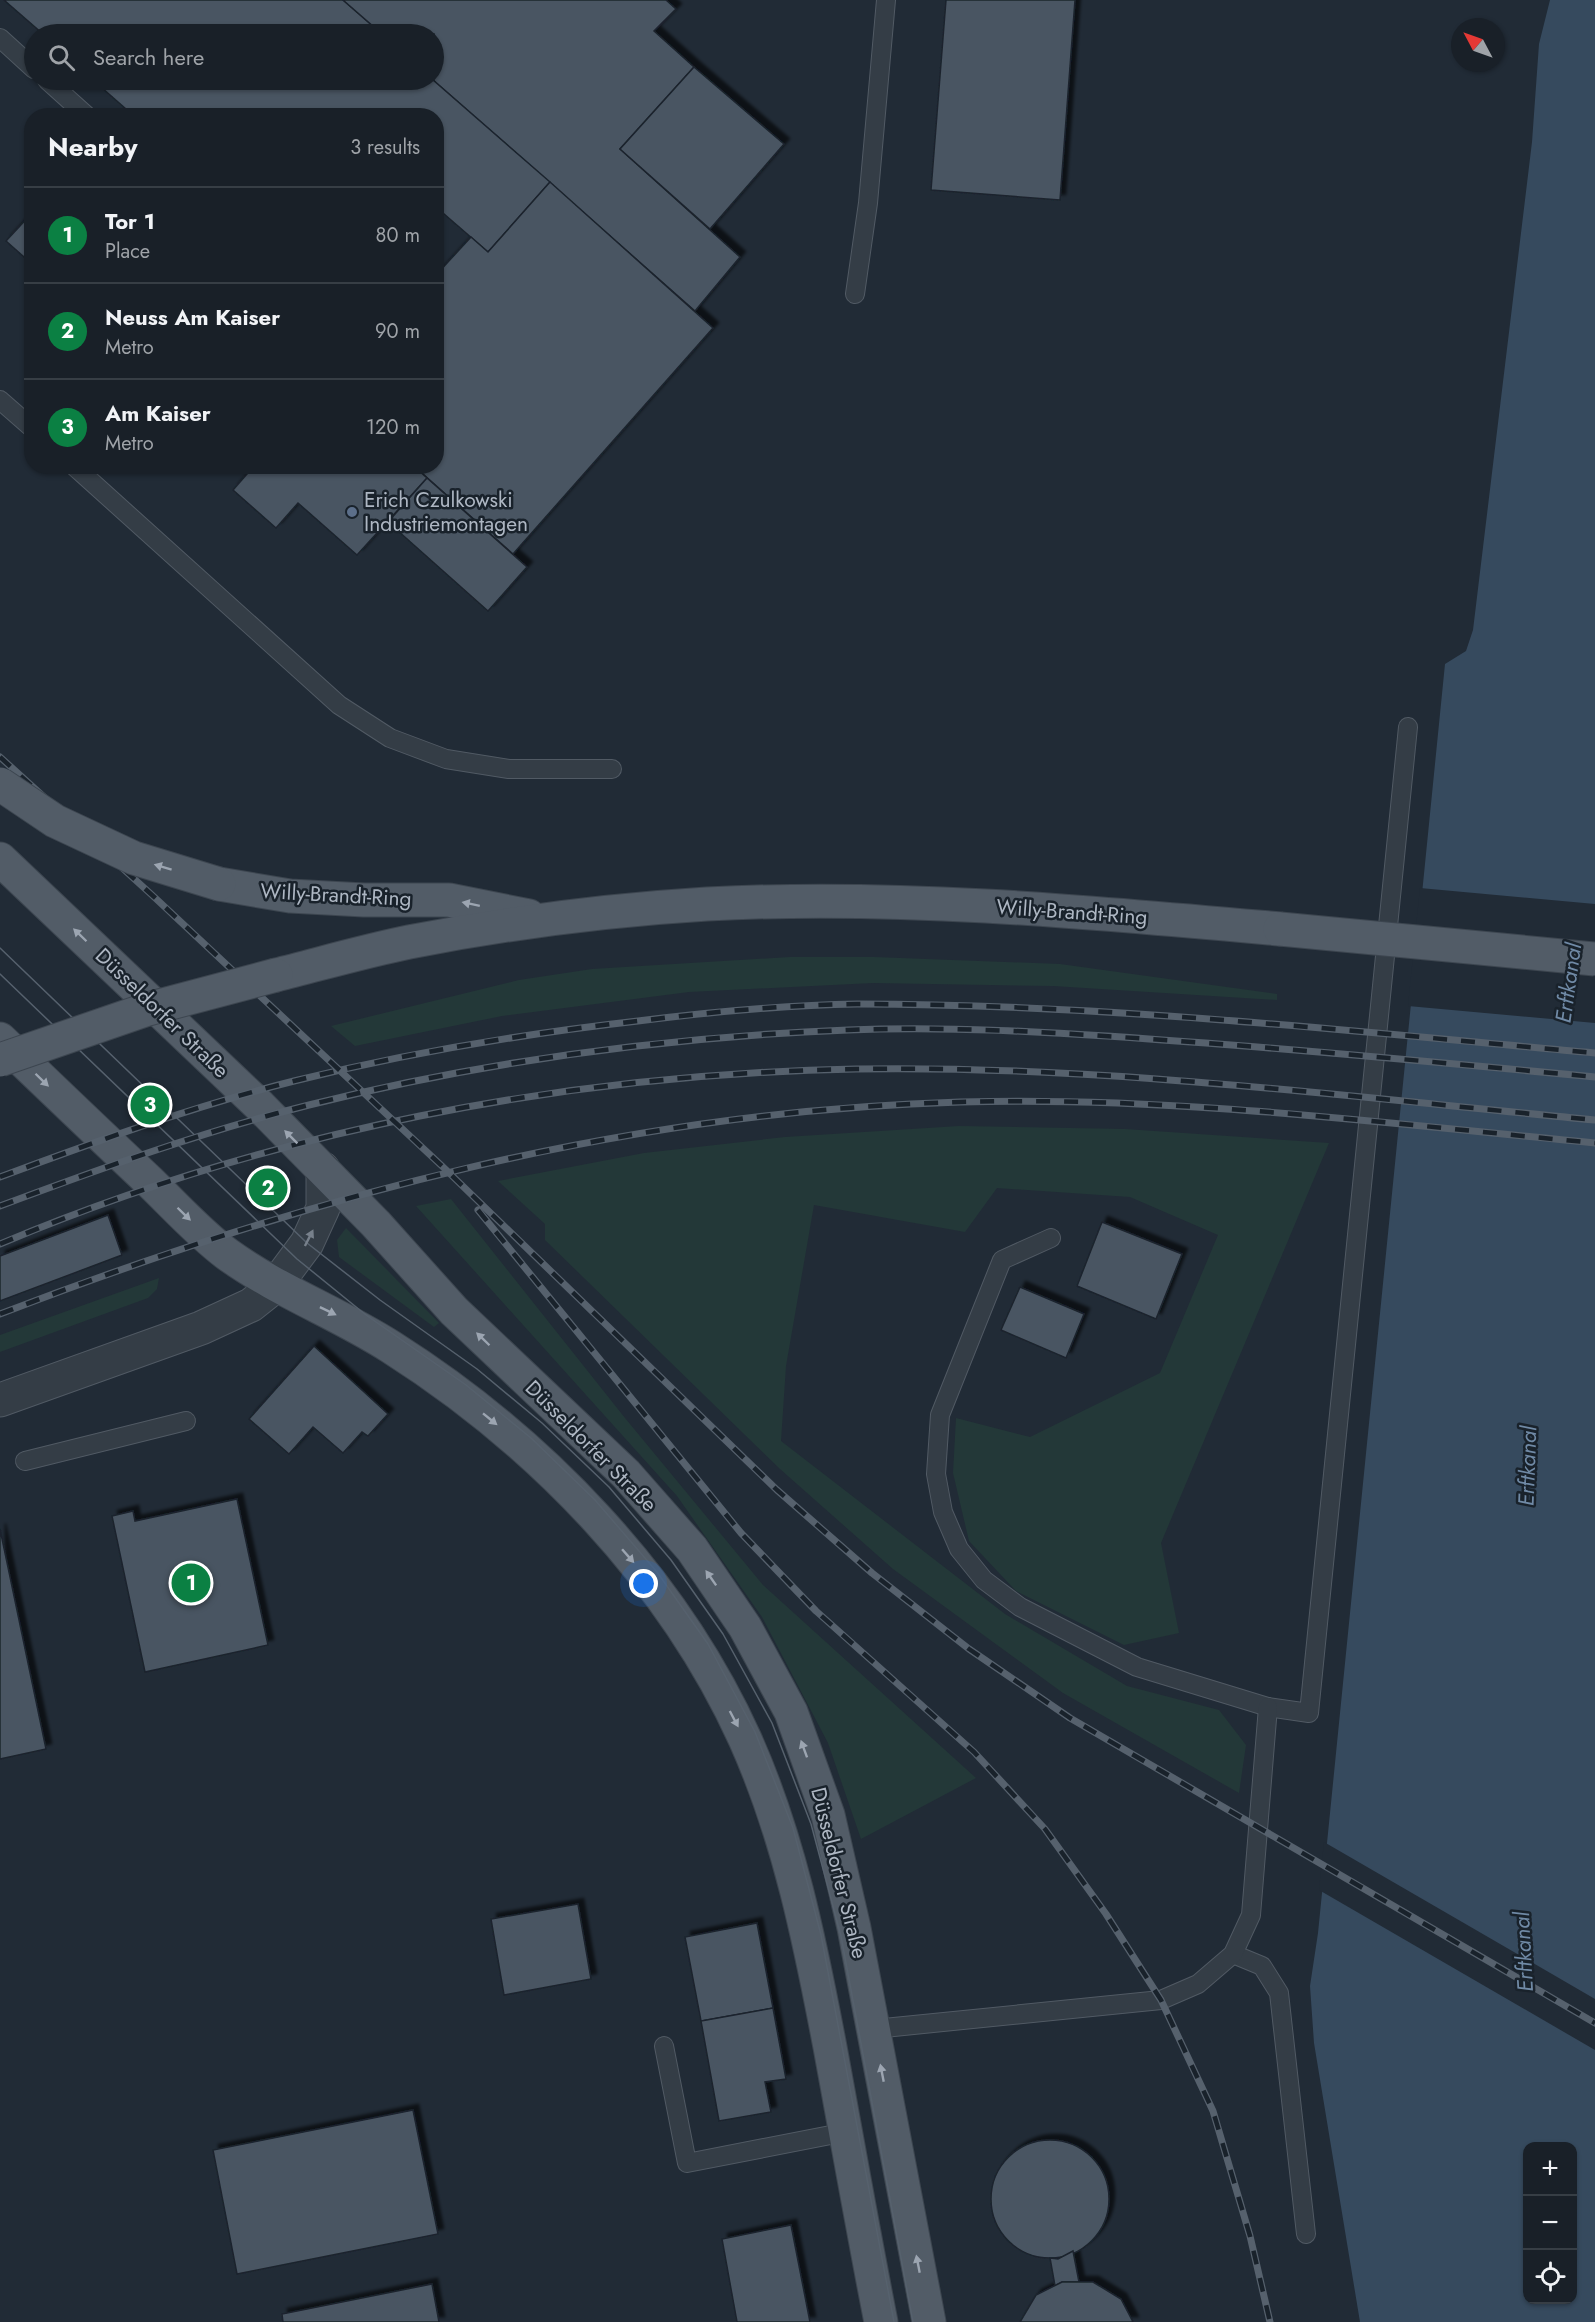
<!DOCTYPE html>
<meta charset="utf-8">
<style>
:root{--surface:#192028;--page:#222830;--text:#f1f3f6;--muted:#9fa3a8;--line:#373e45;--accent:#0b8043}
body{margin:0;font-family:Jost,sans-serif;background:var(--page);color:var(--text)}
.controls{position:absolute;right:18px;bottom:18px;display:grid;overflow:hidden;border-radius:12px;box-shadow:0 2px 4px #0004}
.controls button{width:54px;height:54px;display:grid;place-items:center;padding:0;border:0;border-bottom:2px solid var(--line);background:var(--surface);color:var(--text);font:30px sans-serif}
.compass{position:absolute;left:1451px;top:18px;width:54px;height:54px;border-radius:50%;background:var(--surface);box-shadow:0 2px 4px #0004;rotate:311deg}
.you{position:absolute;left:644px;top:1584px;width:21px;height:21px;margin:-15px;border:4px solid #fff;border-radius:50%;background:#1a73e8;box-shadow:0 0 0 9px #1a73e833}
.badge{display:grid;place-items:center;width:39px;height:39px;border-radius:50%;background:var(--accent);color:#fff;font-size:20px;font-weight:700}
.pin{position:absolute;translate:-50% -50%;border:3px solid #fff;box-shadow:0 2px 6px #0006}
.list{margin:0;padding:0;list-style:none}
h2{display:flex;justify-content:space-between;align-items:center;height:78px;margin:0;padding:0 24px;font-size:26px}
h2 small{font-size:20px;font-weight:400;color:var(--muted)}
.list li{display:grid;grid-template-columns:39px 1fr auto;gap:18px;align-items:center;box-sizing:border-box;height:96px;padding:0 24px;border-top:2px solid var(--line)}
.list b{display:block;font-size:22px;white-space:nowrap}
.list p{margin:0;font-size:20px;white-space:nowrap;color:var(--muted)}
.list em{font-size:20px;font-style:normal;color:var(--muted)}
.icon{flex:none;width:33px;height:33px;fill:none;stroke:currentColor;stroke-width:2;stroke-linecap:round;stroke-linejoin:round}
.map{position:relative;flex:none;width:1595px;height:2322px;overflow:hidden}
.search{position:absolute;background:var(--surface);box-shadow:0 2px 4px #0004;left:24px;top:24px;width:420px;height:66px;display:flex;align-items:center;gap:15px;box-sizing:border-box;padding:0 21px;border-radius:33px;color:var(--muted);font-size:22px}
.panel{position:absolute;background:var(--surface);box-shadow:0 2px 4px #0004;left:24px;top:108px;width:420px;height:366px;border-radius:24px}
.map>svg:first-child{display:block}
.green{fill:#233838}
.water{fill:#364a5e;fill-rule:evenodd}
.pier{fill:#212b36}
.building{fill:#495562;stroke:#1b242d;stroke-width:1.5;filter:url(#shadow)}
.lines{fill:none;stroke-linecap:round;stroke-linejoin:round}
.lane-casing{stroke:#515a64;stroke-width:20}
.street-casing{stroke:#515a64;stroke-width:35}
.primary-casing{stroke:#3d4650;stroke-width:35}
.lane{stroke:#343d46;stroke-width:18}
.street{stroke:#343d46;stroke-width:33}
.primary{stroke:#525c67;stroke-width:33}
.tram{stroke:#56616d;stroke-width:1.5}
.rail-casing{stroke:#56616d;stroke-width:7}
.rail{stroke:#19222b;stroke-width:4.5;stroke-dasharray:14;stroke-linecap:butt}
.primary-bridge-casing{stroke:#3d4650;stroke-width:35;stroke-linecap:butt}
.primary-bridge{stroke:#525c67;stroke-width:33}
.oneway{fill:#9ca5b1}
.oneway2{fill:#77808b}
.service-dot{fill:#5c6f8a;stroke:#19222b;stroke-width:2}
.labels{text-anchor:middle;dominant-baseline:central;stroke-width:5;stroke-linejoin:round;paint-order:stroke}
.poi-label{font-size:21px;fill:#aeb7c3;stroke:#19222b;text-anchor:start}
.street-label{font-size:21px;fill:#aeb7c3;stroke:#19222b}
.water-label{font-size:22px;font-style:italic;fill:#708aa6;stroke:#19222b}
</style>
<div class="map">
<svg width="1595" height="2322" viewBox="0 0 1595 2322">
<defs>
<filter id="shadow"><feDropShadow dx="5.5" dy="-5.5" stdDeviation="1.5" flood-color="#0009"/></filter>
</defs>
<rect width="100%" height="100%" fill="#212b36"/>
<g class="green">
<path d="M790,957H874L1060,964L1277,994V1000L1053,986L873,983L689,992L502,1016L355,1046L331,1026L519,980L592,969Z"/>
<path d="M959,1126L1125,1129L1329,1143L1161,1543L1179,1633L1124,1645L1016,1591L969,1541L953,1473L956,1418L1030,1437L1160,1373L1218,1235L1130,1197L997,1188L965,1232L814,1205L786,1366L781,1441L1005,1614L1127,1686L1219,1710L1246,1745L1239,1793L1063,1693L893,1569L780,1469L545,1240V1224L498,1181L644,1153L785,1137Z"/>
<path d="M451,1199L625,1418L763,1585L976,1778L861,1839L828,1743L762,1617L677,1496L416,1206Z"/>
<path d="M346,1228L439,1323L434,1327L339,1257L337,1240Z"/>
<path d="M159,1278L157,1289L148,1298L0,1352V1335Z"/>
</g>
<path class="water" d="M1550,0H1595V2322H1360L1314,2043L1310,1986L1318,1933L1445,664L1466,651L1473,630L1532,142L1539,44ZM1528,2146H1572V2300H1528Z"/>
<g class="pier">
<path d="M1420,888L1595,904V1023L1408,1006Z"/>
<path d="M1324,1842L1595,1999V2050L1319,1890Z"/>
</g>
<g class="building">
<path d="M4,0H343L382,34H43Z"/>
<path d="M343,0H666L676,9L654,31L694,67L620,149L740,257L695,311L433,80L434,34H382Z"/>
<path d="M946,0H1075L1060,200L931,190Z"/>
<path d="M694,67L784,144L710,229L620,149Z"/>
<path d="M93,80H433L550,182L488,252L436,207V116H134Z"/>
<path d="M550,182L713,328L513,554L414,466H436V275L471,237L488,252Z"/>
<path d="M32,213V264L6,241Z"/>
<path d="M254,466H414L427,478L357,555L298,503L276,528L233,490Z"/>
<path d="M427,478L527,567L488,611L388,522Z"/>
<path d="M108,1215L122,1255L0,1301V1256Z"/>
<path d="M1102,1222L1182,1254L1156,1319L1077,1286Z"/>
<path d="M1020,1287L1084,1314L1066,1358L1001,1330Z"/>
<path d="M314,1346L388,1414L368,1436L362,1432L343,1453L313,1427L289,1454L249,1419Z"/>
<path d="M237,1499L268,1645L145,1672L112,1516L133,1511L135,1521Z"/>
<path d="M0,1529L46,1749L0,1759Z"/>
<path d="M578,1904L591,1979L504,1995L491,1919Z"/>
<path d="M757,1923L773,2008L701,2021L685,1937Z"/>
<path d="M773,2008L786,2079L765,2082L771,2112L719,2121L701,2021Z"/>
<path d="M413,2110L438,2234L237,2274L213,2150Z"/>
<circle cx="1050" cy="2199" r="59"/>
<path d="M791,2225L810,2322H737L722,2239Z"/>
<path d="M1073,2251L1079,2282H1062L1055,2286L1050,2258L1058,2259Z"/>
<path d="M1062,2282H1093L1121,2299L1133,2322H1020L1036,2295Z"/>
<path d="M432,2284L439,2322H283L282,2314Z"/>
</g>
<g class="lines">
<g class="lane-casing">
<g id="lane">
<path d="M0,38L34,69"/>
<path d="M47,80L87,116"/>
<path d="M855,294L868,203L886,0"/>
<path d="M0,400L32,428"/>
<path d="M74,466L339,705L390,738L446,759L509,769H612"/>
<path d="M1051,1238L1002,1260L940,1415L936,1474L943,1512L959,1549L984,1580L1020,1607L1137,1667L1268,1707L1309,1713L1408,727"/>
<path d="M25,1461L186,1421"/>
<path d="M1233,1954L1262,1966L1279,1993L1306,2234"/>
<path d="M874,2029L1161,2000L1198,1984L1233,1954L1251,1915L1268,1707"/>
<path d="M664,2046L687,2163L846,2132"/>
</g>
</g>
<g class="street-casing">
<path id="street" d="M0,1400L201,1328L251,1305L275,1286L307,1243L323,1208V1169"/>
</g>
<g class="primary-casing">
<g id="primary">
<path d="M0,859L260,1106L376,1224L454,1311L626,1474L692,1549L745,1627L791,1712L828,1815L854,1928L929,2322"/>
<path d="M219,884L290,896L364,900H449L529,916"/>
<path d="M276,975C320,964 365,951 409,942C507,923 608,910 707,904C898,894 1090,912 1280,929"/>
<path d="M0,1039C50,1087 99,1134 149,1181C174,1205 199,1233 227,1254C278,1291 338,1313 391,1347C539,1441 672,1578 745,1739C789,1837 810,1942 830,2047C847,2139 863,2231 881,2322"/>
</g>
</g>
<use href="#lane" class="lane"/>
<use href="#street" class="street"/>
<use href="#primary" class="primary"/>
<g class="tram">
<path d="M0,948L307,1243L380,1300L477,1369L542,1423L609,1487L671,1560L723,1634L772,1723L811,1824L841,1936L913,2322"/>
<path d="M0,974L297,1259L366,1315L466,1385L531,1438L595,1500L657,1572L708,1644L755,1732L793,1828L821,1935L894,2322"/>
</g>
<g class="rail-casing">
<g id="rail">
<path d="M0,757L152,895L442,1166L777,1490L872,1573L969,1649L1070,1718L1595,2023"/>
<path d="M0,1177C97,1141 194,1106 294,1081C407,1053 522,1034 638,1021C710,1012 784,1005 857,1004C1104,1004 1349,1031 1595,1053"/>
<path d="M0,1206C102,1168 204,1131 309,1105C485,1061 667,1037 848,1030C948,1026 1049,1032 1149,1039C1298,1049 1446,1063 1595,1077"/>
<path d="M478,1210L741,1533L816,1611L974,1752L1045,1829L1106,1914L1161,2000L1213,2111L1250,2236L1270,2322"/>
<path d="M0,1244C269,1131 565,1074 856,1069C1103,1065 1350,1097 1595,1120"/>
<path d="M0,1314C308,1196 629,1111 960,1102C1172,1096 1384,1123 1595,1143"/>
</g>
</g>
<use href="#rail" class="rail"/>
<g class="primary-bridge-casing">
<g id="primary-bridge">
<path d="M0,784L55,821L134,858L219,884"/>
<path d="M1280,929L1595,959"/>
<path d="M0,1060L148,1009L276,975"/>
</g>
</g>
<use href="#primary-bridge" class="primary-bridge"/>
</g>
<defs><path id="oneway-solid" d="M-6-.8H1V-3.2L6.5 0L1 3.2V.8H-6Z" transform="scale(1.5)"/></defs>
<g class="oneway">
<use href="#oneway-solid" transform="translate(163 867) rotate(-163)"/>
<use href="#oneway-solid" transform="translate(471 904) rotate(-168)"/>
<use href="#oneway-solid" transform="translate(80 935) rotate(-136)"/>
<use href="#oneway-solid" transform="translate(42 1080) rotate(44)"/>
<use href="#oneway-solid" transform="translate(291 1137) rotate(-135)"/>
<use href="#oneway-solid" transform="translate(184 1214) rotate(44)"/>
<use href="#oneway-solid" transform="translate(328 1311) rotate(26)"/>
<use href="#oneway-solid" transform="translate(483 1339) rotate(-136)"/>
<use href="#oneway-solid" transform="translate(490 1419) rotate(39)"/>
<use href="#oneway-solid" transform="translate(628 1556) rotate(49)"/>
<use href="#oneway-solid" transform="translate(711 1578) rotate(-125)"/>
<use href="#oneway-solid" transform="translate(734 1719) rotate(62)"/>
<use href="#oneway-solid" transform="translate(804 1749) rotate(-110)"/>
<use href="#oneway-solid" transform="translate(882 2073) rotate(-101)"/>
<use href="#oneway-solid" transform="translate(918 2264) rotate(-101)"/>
</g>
<use class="oneway2" href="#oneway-solid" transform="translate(309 1238) rotate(-63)"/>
<circle class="service-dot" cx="352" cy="512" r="6"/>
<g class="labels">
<g class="poi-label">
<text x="364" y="500">Erich Czulkowski<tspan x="364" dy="24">Industriemontagen</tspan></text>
</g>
<g class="street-label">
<text transform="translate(336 895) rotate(3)">Willy-Brandt-Ring</text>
<text transform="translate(1072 912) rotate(4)">Willy-Brandt-Ring</text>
<text transform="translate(162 1013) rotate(44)">Düsseldorfer Straße</text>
<text transform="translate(591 1446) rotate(45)">Düsseldorfer Straße</text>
<text transform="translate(839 1873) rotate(76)">Düsseldorfer Straße</text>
</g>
<g class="water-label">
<text transform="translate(1568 983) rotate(-82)">Erftkanal</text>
<text transform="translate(1527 1466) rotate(-88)">Erftkanal</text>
<text transform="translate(1523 1952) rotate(-93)">Erftkanal</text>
</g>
</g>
</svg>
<div class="controls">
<button>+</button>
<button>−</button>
<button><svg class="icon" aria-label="locate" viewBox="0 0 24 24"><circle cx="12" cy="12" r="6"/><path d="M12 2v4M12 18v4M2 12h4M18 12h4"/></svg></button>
</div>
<svg class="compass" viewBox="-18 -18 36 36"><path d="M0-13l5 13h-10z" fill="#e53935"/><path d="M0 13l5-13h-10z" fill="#9fa3a8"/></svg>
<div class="you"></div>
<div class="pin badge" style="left:191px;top:1583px">1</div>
<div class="pin badge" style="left:268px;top:1188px">2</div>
<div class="pin badge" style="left:150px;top:1105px">3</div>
<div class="search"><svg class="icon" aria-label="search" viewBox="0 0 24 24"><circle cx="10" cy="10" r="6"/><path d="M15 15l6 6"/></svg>Search here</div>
<section class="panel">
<h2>Nearby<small>3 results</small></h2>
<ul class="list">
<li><span class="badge">1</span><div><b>Tor 1</b><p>Place</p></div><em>80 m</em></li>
<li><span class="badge">2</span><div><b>Neuss Am Kaiser</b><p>Metro</p></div><em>90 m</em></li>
<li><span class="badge">3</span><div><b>Am Kaiser</b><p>Metro</p></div><em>120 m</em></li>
</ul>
</section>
</div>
